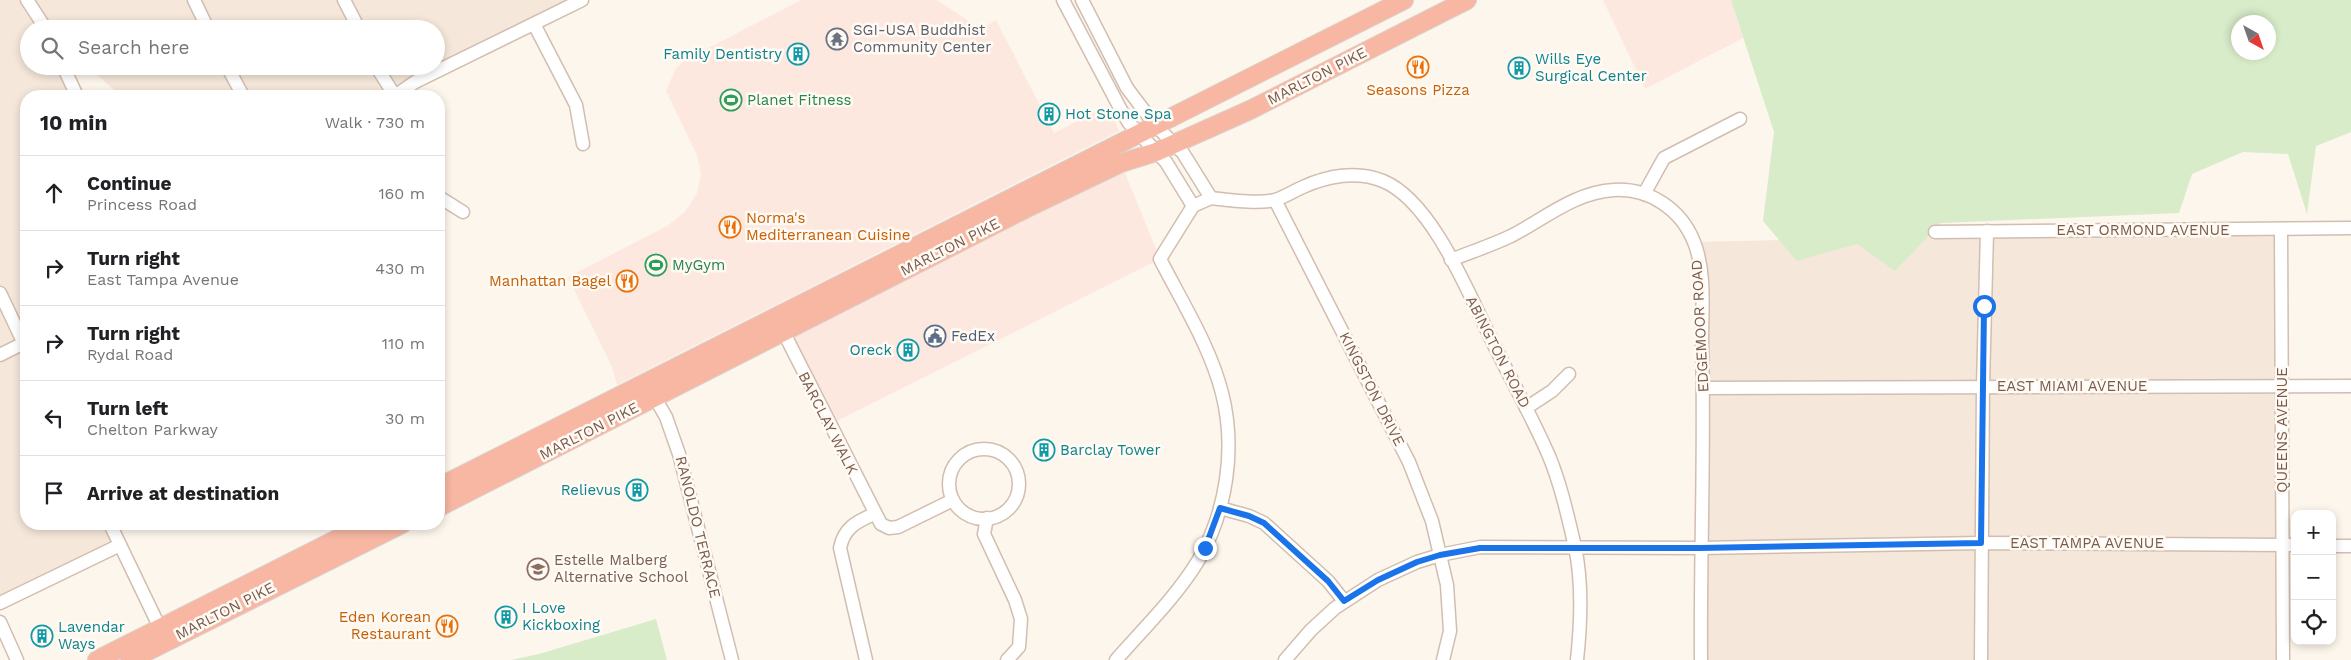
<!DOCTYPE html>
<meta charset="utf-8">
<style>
:root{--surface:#fff;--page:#f6f6f6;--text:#202124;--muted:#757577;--line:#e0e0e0}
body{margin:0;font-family:"Work Sans",sans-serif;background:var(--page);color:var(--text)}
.controls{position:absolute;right:15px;bottom:15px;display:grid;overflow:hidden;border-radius:10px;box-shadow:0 2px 8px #0003}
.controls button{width:45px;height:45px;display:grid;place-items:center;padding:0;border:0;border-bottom:1px solid var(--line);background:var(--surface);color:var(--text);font:25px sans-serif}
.compass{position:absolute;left:2231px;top:15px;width:45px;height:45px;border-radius:50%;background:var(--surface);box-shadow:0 2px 8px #0003;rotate:140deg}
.stop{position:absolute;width:15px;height:15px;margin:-11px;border:4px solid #1a73e8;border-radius:50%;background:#fff}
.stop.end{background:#1a73e8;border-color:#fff;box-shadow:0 1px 5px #0008}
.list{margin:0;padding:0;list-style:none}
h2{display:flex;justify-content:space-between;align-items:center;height:65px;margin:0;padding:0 20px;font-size:21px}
h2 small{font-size:16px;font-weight:400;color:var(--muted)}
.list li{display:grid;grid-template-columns:32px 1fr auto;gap:15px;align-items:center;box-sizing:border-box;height:75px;padding:0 20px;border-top:1px solid var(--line)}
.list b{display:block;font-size:19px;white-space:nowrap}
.list p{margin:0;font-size:16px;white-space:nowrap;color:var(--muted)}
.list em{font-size:16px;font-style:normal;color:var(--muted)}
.icon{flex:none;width:28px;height:28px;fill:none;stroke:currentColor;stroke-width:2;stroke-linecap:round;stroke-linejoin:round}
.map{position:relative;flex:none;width:2351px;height:660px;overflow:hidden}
.search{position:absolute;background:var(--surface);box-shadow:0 2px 8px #0003;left:20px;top:20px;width:425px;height:55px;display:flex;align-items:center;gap:12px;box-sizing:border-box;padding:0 18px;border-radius:28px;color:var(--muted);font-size:19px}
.panel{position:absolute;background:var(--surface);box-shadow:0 2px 8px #0003;left:20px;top:90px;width:425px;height:440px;border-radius:20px}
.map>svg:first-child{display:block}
.residential{fill:#f5e8da}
.commercial{fill:#fde8e0}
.green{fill:#d8ecc9;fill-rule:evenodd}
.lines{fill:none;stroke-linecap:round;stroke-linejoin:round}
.minor-casing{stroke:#d1beb0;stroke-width:15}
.highway-casing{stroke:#dad1cd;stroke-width:20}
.minor{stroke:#fff;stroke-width:12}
.highway{stroke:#f7b7a3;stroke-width:18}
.route{stroke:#1a73e8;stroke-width:6}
.labels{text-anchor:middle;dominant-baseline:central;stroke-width:5;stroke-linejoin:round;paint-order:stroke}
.worship-label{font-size:15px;fill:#5b616d;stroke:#fffaf3;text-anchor:start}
.culture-label{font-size:15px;fill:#0d838f;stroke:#fffaf3;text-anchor:start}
.street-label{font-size:15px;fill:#7a5c4d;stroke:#fffaf3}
.food-label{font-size:15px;fill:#c56008;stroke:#fffaf3;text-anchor:end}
.leisure-label{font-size:15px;fill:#27864d;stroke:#fffaf3;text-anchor:start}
.service-label{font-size:15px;fill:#4e5e75;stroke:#fffaf3;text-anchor:start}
.education-label{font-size:15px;fill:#785e54;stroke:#fffaf3;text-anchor:start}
</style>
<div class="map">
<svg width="2351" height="660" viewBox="0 0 2351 660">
<rect width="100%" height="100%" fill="#fdf6ec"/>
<g class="residential">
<path d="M0,0H343L357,29H29V66H63L77,96H26V524H110L120,545L0,603Z"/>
<path d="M344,0H574L395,96H121L87,66H436V29H359Z"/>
<path d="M2281,229L2283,660H1700L1694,242Z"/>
</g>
<g class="commercial">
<path d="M801,0H937L981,29L996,20L1054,133L1109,105L1119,131L617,385L612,367L568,277L667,226L685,212L697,193L701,174L697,155L666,91L676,68L687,59Z"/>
<path d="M1603,0H1731L1743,38L1645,89Z"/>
<path d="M1121,163L1160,259L829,425L784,333Z"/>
</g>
<g class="green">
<path d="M1731,0H2351V132L2316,146L2307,214L2288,154L2243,152L2192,174L2179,213L1941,223L1895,271L1857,244L1797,261L1763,221L1774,132ZM2238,22H2268V52H2238Z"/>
<path d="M656,619L667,660H511L539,654Z"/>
</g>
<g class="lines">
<g class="minor-casing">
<g id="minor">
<path d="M27,0L46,29"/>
<path d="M194,0L208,29"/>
<path d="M344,0L359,29"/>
<path d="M1063,0L1121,110L1129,123L1166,162L1193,206"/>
<path d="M1082,0L1127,88L1155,125L1183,153L1211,198"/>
<path d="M534,24L576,105L583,144"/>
<path d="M63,66L77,96"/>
<path d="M227,66L243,96"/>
<path d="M376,66L395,96"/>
<path d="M395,96L415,82L582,0"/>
<path d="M1644,194L1664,158L1740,119"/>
<path d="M439,197L463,212"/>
<path d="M1275,200L1409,462L1432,521L1447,585L1450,631L1443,660"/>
<path d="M2281,229L2283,660"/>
<path d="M1935,232L2351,228"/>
<path d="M1451,260C1471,252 1492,245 1511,236C1544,219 1575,192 1614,190C1649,188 1681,209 1694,242C1706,272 1702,310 1702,343C1705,448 1700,554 1701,660"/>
<path d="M0,293L26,348"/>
<path d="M784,333L881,524L889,528L898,527L953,500"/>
<path d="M0,355L24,343"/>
<path d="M1704,388L2351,386"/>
<path d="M655,398L666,417L679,454L732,660"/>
<path d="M1526,408L1552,391L1569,374"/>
<circle cx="984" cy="484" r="35"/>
<path d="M1220,508L1249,516L1264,523L1328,581L1344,601"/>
<path d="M987,518L984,534L1015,600L1021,619L1019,647L1007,660"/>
<path d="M110,524L160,628"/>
<path d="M2332,546H2351"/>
<path d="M0,603L120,545"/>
<path d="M0,622L17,660"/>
<path d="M866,660L840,548C844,528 856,522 874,514"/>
<path d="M1116,660C1144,628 1176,597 1198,561C1227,511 1236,448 1222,393C1210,346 1182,302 1160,259L1193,206L1211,198C1230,200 1256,204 1275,200C1284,197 1294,191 1303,187C1327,176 1357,170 1383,181C1434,202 1471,300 1495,347C1513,383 1533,419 1549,456C1561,485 1568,517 1575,547C1583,584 1581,623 1577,660"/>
<path d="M1285,660L1311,630L1335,608L1378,580L1417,562L1440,555L1480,547L1700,548L1981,543L2295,545"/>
<path d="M1981,660L1983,386L1987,231"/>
</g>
</g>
<g class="highway-casing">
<g id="highway">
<path d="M439,487L1404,0"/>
<path d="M439,507L1025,209L1121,163L1156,152L1250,110L1467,0"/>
<path d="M97,660L367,524"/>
<path d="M130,660L402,524"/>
</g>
</g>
<use href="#minor" class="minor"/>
<use href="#highway" class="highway"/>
</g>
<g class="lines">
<path class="route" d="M1205,548L1220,508L1249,516L1264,523L1328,581L1344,601L1378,580L1417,562L1440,555L1480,548H1700L1981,543L1984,306"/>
</g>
<defs>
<g id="temple-ring" transform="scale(1.125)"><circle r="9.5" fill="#fffaf3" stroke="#6b7280" stroke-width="1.5"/><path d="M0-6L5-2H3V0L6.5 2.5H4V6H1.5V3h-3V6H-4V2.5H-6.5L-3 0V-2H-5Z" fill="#6b7280"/></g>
<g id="building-ring" transform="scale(1.125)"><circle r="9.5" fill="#fffaf3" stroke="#0f9aa8" stroke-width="1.5"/><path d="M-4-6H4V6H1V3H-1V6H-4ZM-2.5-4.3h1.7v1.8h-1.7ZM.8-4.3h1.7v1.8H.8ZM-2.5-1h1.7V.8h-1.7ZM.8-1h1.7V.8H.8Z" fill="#0f9aa8"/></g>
<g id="restaurant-ring" transform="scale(1.125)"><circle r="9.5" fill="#fffaf3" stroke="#e8710a" stroke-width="1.5"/><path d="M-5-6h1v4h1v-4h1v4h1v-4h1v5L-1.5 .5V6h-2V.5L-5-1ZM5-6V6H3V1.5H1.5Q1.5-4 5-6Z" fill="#e8710a"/></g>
<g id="stadium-ring" transform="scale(1.125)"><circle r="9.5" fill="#fffaf3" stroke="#2e9e5b" stroke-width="1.5"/><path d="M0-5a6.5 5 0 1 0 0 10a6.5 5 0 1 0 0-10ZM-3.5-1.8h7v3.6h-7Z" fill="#2e9e5b"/></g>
<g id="civic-ring" transform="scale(1.125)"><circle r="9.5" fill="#fffaf3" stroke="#5c6f8a" stroke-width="1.5"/><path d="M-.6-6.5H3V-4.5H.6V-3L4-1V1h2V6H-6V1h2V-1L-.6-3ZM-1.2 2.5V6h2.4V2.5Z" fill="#5c6f8a"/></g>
<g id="school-ring" transform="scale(1.125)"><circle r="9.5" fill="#fffaf3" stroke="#8d6e63" stroke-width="1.5"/><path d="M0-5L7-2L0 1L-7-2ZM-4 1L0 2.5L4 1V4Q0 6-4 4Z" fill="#8d6e63"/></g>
</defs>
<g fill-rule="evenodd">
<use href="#temple-ring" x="837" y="39"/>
<use href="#building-ring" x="798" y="54"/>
<use href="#restaurant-ring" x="1418" y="67"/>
<use href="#building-ring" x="1519" y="68"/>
<use href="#stadium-ring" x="731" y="100"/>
<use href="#building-ring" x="1049" y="114"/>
<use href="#restaurant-ring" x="730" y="227"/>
<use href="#stadium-ring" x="656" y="265"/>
<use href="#restaurant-ring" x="627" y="281"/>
<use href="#civic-ring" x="935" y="336"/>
<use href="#building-ring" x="908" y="350"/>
<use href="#building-ring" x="1044" y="450"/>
<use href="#building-ring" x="637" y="490"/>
<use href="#school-ring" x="538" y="569"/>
<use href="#building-ring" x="506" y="617"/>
<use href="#restaurant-ring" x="447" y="626"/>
<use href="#building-ring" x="42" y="636"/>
</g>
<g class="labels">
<g class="worship-label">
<text x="853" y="30">SGI-USA Buddhist<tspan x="853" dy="17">Community Center</tspan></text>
</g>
<g class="culture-label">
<text x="782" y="54" text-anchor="end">Family Dentistry</text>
<text x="1535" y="59">Wills Eye<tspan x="1535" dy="17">Surgical Center</tspan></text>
<text x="1065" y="114">Hot Stone Spa</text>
<text x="892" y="350" text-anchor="end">Oreck</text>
<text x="1060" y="450">Barclay Tower</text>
<text x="621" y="490" text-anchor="end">Relievus</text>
<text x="522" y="608">I Love<tspan x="522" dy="17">Kickboxing</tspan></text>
<text x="58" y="627">Lavendar<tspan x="58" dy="17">Ways</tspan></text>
</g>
<g class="street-label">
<text transform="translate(1317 76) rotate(-27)">MARLTON PIKE</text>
<text x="2143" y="230">EAST ORMOND AVENUE</text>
<text transform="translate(950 247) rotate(-27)">MARLTON PIKE</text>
<text transform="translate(1700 326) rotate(-93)">EDGEMOOR ROAD</text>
<text transform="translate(1498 352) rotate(63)">ABINGTON ROAD</text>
<text x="2072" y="386">EAST MIAMI AVENUE</text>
<text transform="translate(1372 389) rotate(63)">KINGSTON DRIVE</text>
<text transform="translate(828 423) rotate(63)">BARCLAY WALK</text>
<text transform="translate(2282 430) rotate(-90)">QUEENS AVENUE</text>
<text transform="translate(589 431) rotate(-27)">MARLTON PIKE</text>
<text transform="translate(698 527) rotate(76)">RANOLDO TERRACE</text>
<text x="2087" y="543">EAST TAMPA AVENUE</text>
<text transform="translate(225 611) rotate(-27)">MARLTON PIKE</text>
</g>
<g class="food-label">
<text x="1418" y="90" text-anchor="middle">Seasons Pizza</text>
<text x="746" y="218" text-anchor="start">Norma's<tspan x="746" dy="17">Mediterranean Cuisine</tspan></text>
<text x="611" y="281">Manhattan Bagel</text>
<text x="431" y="617">Eden Korean<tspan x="431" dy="17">Restaurant</tspan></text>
</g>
<g class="leisure-label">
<text x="747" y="100">Planet Fitness</text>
<text x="672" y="265">MyGym</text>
</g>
<g class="service-label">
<text x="951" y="336">FedEx</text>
</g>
<g class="education-label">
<text x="554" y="560">Estelle Malberg<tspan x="554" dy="17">Alternative School</tspan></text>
</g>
</g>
</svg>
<div class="controls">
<button>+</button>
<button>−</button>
<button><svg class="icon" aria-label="locate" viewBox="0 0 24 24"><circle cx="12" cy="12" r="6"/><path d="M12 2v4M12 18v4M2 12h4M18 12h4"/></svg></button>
</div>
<svg class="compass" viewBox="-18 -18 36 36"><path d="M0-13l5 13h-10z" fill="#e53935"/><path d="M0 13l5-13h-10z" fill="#757577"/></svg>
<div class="stop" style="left:1984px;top:306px"></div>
<div class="stop end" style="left:1205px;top:548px"></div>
<div class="search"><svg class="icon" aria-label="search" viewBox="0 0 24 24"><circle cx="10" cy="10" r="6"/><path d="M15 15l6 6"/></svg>Search here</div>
<section class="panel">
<h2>10 min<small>Walk · 730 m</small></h2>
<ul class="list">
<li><svg class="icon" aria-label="ahead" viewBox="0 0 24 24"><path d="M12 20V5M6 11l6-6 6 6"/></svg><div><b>Continue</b><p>Princess Road</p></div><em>160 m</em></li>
<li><svg class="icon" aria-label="right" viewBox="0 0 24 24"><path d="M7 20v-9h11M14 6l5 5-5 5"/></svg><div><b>Turn right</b><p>East Tampa Avenue</p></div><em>430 m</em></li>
<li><svg class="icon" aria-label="right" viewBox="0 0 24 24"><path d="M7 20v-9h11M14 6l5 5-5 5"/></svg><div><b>Turn right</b><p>Rydal Road</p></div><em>110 m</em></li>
<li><svg class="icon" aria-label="left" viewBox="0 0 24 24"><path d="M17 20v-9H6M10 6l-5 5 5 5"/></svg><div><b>Turn left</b><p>Chelton Parkway</p></div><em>30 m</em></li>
<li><svg class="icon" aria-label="arrive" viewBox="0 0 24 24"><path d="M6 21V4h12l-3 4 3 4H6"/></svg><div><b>Arrive at destination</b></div></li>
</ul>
</section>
</div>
